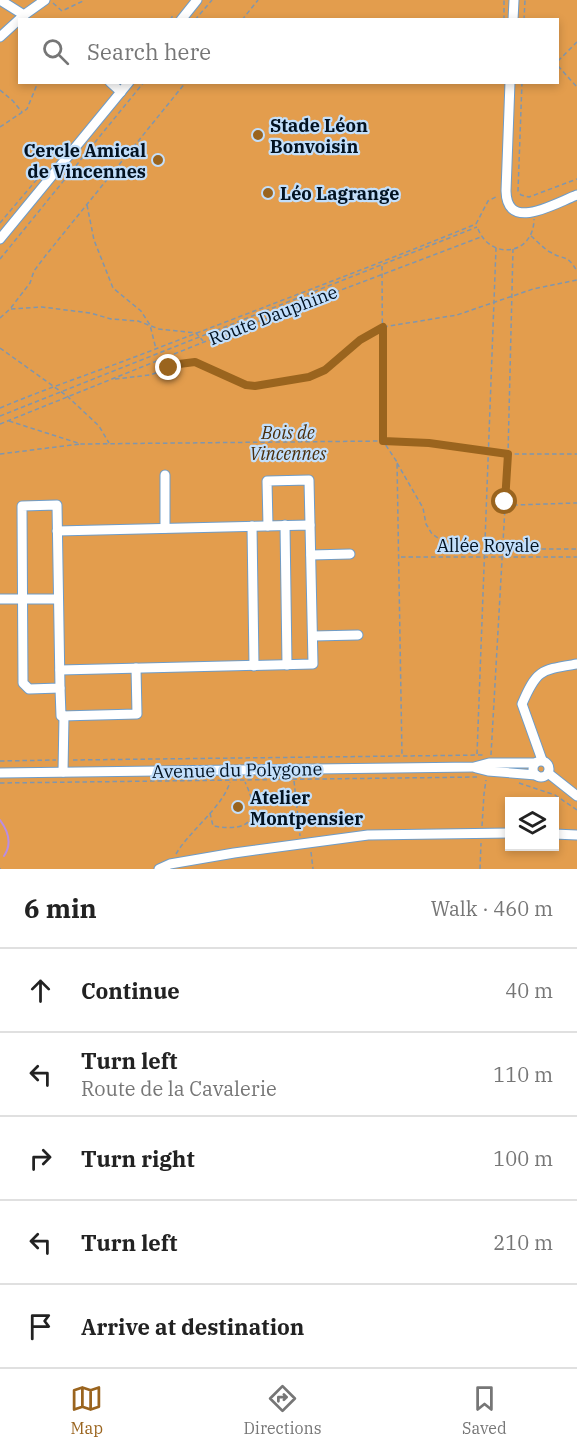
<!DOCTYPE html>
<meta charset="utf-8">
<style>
:root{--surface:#fff;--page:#f6f6f6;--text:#222;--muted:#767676;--line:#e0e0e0;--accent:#9a641e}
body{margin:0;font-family:"IBM Plex Serif",serif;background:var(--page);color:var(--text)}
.controls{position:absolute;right:18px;bottom:18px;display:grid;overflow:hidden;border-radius:0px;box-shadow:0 3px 9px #0003}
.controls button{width:54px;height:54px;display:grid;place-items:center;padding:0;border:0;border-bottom:2px solid var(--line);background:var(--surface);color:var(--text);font:30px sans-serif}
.stop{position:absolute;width:18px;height:18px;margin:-14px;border:4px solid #9a641e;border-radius:50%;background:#fff}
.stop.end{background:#9a641e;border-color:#fff;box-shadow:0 2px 6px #0008}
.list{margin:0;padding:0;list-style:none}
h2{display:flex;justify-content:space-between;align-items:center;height:78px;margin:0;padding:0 24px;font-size:26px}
h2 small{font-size:20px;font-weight:400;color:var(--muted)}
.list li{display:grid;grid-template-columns:39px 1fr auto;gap:18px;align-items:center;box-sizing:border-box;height:84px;padding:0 24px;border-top:2px solid var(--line)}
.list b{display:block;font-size:22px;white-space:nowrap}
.list p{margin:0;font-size:20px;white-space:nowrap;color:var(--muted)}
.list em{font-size:20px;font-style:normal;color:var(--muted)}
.icon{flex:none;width:33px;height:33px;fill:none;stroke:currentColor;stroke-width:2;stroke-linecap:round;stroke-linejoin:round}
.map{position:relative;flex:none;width:577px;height:869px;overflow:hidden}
.search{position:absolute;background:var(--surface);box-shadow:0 3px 9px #0003;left:18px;right:18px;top:18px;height:66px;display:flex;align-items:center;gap:15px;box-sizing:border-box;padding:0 21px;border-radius:0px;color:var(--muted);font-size:22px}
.sheet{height:498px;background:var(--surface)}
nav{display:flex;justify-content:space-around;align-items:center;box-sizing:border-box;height:84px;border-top:2px solid var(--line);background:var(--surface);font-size:16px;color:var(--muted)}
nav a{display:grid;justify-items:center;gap:3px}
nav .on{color:var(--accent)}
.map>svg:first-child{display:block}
.green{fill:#e39d4d;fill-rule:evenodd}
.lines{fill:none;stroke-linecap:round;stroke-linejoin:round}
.stream{stroke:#ba8de1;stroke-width:2}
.minor-casing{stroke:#6f9cc7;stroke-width:11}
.path{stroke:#7f96ae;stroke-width:1.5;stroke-dasharray:4.5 3;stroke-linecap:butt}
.minor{stroke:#fff;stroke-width:9}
.route{stroke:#9a641e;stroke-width:8}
.poi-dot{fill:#9a641e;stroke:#c3dffb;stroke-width:2}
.labels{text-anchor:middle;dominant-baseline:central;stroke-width:4.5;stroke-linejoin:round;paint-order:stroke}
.poi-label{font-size:18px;font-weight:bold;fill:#021221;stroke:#c3dffb;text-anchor:start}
.street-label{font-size:18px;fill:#021221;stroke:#c3dffb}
.park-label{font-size:18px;font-style:italic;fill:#4a2e0b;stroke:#c3dffb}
</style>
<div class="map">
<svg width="577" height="869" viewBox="0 0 577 869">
<rect width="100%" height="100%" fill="#c3dffb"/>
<path class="green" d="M0,0H577V869H0ZM20,20H558V82H20ZM510,802H554V846H510Z"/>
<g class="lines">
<path class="stream" d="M0,820C9,832 12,844 4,856"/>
<g class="minor-casing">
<g id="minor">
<path d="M0,0L24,15"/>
<path d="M181,20L197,0"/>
<path d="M513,20L514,0"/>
<path d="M0,37L24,15L45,0"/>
<path d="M110,82L121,92"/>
<path d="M510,82L506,191C507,233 555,203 577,195"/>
<path d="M0,239L129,82"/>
<path d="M165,475V528"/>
<path d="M57,505L60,688L29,689L23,683L22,506Z"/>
<path d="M285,525L287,665"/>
<path d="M252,526L254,666"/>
<path d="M268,526L267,481L309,480L310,525"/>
<path d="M57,531L310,525L313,664L60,670"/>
<path d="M311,555L350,554"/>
<path d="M0,599H58"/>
<path d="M313,636L358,635"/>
<path d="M60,688L61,716L137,714L136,668"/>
<path d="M542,760L522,704C537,669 541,670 577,664"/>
<circle cx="541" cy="769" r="8"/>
<path d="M476,768L488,771L536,775"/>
<path d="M63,772L64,716"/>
<path d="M0,773L474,767L489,763H535"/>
<path d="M548,773L577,796"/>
<path d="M554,834L577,835"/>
<path d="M159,869L170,864L234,853L368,835L510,833"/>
</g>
</g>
<g class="path">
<path d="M53,3L62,11L85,0"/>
<path d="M170,20L174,14"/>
<path d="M195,20L212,0"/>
<path d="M242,20L258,0"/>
<path d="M504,20V0"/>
<path d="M524,20L525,0"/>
<path d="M558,61L577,42"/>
<path d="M558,66L577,87"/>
<path d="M522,82L518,191L521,195L529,197L577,179"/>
<path d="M0,90L13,101L22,112"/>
<path d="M0,127L27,109L38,82"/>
<path d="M87,205L94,240L113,288L141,311L150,325L156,349"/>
<path d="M0,223L38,178"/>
<path d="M476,224L488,201L498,196"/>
<path d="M478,229C491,261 534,255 534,219"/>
<path d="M531,236C537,241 543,248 550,252C565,261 566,253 577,271"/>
<path d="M0,259L144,82"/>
<path d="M382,266L383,441L397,462L402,756"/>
<path d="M11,309L42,307L90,313L111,319L138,321L159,329L196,333L203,341"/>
<path d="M0,318L10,309L30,283L34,271L46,255L186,82"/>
<path d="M0,348L67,396L99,426L109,443"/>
<path d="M115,379L150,375L188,362H195L246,385L255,386L309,377L325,370L360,340L383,327L457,315L533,289L577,280"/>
<path d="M0,408C52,386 105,369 158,348C264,307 371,267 476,224"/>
<path d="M0,416L477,227"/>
<path d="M9,421L81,444L383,441L429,443L508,454H577"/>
<path d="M0,424L204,342L481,237"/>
<path d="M0,454L80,444"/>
<path d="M397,463L423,508L426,524L432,534L450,546L460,550L489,554L502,549H577"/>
<path d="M506,503L514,505L577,503"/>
<path d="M401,557H577"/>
<path d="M477,754L496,248"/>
<path d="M491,755L508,454L513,249"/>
<path d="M73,760L485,755"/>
<path d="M0,761L56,760"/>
<path d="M294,781L300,836"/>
<path d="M0,783L479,777"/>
<path d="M519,783L555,795L577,810"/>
<path d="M210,813L213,826C254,833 261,816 245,782"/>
<path d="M482,826L484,794L486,780"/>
<path d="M311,852L313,869"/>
<path d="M176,854C190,830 222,808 230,782"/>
<path d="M0,868V869"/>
<path d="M480,869L481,843"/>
</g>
<use href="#minor" class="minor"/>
</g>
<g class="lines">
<path class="route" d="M169,368L179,364L195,362L246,385L255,386L309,377L325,370L360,340L383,327V441L429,443L508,454L505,502"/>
</g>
<g class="poi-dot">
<circle cx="258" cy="135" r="6"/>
<circle cx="158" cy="160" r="6"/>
<circle cx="268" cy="193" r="6"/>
<circle cx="238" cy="807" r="6"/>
</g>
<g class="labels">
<g class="poi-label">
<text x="270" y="125">Stade Léon<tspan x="270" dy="21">Bonvoisin</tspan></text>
<text x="146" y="150" text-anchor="end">Cercle Amical<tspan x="146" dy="21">de Vincennes</tspan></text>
<text x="280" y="193">Léo Lagrange</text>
<text x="250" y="797">Atelier<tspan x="250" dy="21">Montpensier</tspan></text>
</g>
<g class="street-label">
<text transform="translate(273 315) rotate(-21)">Route Dauphine</text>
<text x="488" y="545">Allée Royale</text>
<text transform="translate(237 770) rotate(-1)">Avenue du Polygone</text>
</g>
<g class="park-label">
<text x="288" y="432">Bois de<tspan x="288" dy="21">Vincennes</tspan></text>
</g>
</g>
</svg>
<div class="controls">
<button><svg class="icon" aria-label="layers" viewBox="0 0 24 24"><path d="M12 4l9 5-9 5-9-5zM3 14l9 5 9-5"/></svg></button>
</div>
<div class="stop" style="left:505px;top:502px"></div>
<div class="stop end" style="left:169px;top:368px"></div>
<div class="search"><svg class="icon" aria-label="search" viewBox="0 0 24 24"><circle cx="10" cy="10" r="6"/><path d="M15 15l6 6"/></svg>Search here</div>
</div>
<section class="sheet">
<h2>6 min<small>Walk · 460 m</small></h2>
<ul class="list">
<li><svg class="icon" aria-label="ahead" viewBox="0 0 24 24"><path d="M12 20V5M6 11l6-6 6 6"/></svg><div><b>Continue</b></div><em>40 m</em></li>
<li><svg class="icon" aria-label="left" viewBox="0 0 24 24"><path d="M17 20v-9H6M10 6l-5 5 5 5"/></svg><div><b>Turn left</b><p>Route de la Cavalerie</p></div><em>110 m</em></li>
<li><svg class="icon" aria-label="right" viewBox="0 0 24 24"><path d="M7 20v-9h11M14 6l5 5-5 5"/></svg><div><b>Turn right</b></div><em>100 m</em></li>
<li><svg class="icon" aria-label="left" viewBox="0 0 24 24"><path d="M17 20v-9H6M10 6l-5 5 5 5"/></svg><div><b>Turn left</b></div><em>210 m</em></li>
<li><svg class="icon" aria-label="arrive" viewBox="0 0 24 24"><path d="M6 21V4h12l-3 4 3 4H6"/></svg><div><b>Arrive at destination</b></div></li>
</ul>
</section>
<nav>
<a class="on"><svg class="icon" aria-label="map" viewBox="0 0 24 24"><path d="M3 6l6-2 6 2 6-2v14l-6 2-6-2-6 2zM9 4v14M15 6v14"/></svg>Map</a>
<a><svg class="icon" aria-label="directions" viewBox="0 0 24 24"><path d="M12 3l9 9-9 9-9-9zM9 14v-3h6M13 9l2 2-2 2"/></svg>Directions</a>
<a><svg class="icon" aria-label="saved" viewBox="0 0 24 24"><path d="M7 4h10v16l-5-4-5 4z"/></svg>Saved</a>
</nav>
